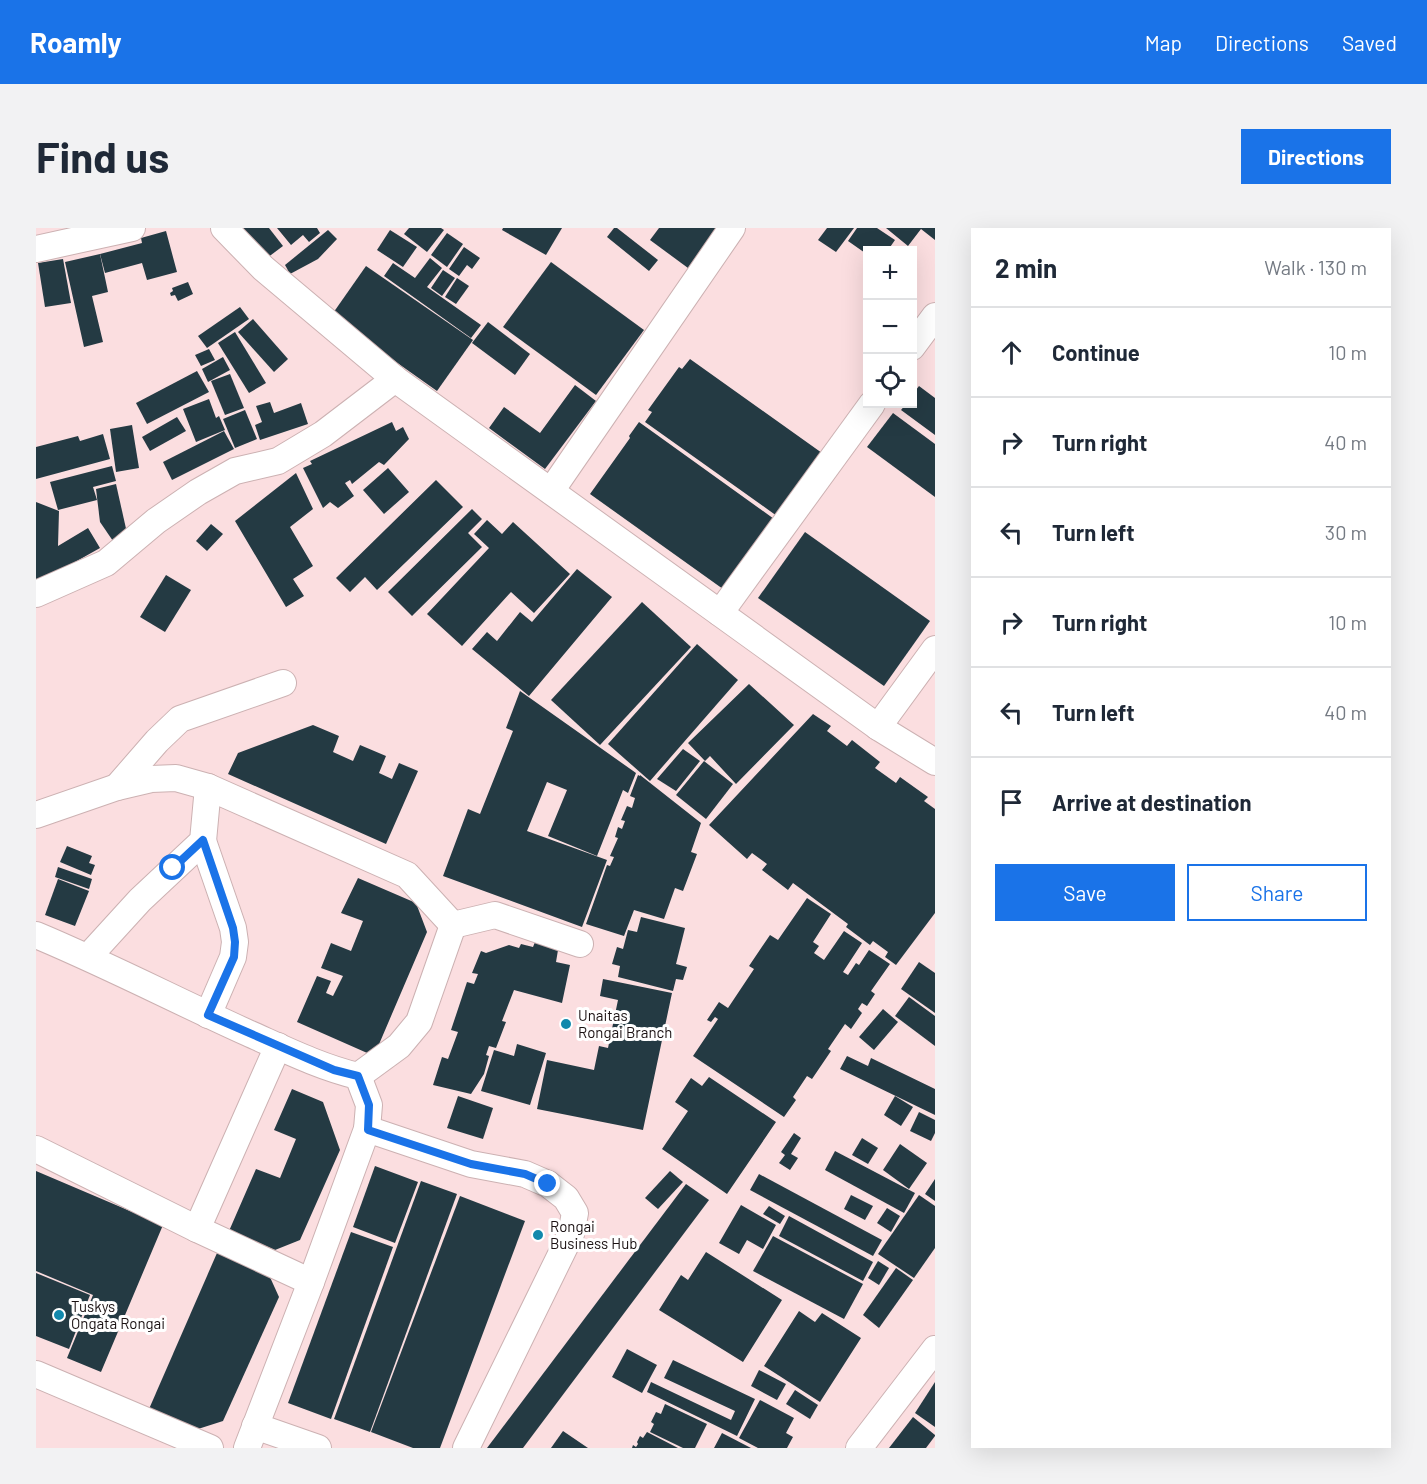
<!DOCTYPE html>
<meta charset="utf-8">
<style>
:root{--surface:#fff;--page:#f2f2f3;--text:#1f2937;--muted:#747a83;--line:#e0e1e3;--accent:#1a73e8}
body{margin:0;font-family:Barlow,sans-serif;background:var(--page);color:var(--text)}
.controls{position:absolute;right:18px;top:18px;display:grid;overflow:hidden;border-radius:0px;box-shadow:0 6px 24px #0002}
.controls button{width:54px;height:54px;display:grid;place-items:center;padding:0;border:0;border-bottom:2px solid var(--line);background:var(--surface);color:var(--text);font:30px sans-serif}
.stop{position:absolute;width:18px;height:18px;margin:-14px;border:4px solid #1a73e8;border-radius:50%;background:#fff}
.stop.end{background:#1a73e8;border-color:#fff;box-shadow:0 2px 6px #0008}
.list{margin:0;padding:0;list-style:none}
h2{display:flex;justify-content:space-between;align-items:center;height:78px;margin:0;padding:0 24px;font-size:26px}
h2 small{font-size:20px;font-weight:400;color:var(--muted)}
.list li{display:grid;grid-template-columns:39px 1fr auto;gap:18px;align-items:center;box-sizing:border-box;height:90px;padding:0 24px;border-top:2px solid var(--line)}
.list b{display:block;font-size:22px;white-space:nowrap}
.list em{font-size:20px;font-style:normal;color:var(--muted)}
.actions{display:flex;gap:12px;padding:18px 24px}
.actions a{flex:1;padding:14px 0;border:2px solid var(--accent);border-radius:0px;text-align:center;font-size:21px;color:var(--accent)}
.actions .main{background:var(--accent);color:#fff}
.icon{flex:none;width:33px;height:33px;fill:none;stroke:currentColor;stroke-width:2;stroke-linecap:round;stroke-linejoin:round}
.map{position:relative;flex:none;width:899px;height:1220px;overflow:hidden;border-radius:0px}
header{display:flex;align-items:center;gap:36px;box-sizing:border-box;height:84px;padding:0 30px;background:var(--accent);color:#fff}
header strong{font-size:28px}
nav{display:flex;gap:33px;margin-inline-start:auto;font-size:21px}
.intro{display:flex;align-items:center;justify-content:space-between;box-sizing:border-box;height:144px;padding:0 36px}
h1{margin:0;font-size:42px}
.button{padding:15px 27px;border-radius:0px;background:var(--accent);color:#fff;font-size:21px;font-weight:700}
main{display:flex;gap:36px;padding:0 36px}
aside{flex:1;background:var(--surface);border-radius:0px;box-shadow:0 6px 24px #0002}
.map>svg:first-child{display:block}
.building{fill:#243a43}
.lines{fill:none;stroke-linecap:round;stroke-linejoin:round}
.street-casing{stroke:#ccb1b2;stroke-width:28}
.street{stroke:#fff;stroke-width:26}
.route{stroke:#1a73e8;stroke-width:8}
.poi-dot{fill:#1188ac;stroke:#fff;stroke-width:2}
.labels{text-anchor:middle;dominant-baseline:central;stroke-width:6;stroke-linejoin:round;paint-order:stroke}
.poi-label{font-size:15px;fill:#1a1112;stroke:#fff;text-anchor:start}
</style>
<header>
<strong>Roamly</strong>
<nav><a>Map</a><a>Directions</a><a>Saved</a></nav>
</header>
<div class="intro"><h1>Find us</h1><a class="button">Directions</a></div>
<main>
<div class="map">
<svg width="899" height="1220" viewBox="0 0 899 1220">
<rect width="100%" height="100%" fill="#fbdee0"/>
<g class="building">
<path d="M202,0H233L247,18L227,33Z"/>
<path d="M241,0H281L284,5L273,14L267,7L255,17Z"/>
<path d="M373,0H405L408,2L391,24L368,6Z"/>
<path d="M467,0H526L510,27L466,2Z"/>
<path d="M578,0H581L622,32L613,43L571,9Z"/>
<path d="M623,0H682L652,40L614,12Z"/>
<path d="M791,0H818L800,24L782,12Z"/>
<path d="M821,0H841L859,12L852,22H832V27L812,13Z"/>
<path d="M850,0H899V12L885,1L872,18Z"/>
<path d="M292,2L301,11L282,31L254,46L249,37Z"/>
<path d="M354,2L381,19L367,39L341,22Z"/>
<path d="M130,3L141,44L111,52L106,35L69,45L64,26L106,15L105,10Z"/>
<path d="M411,5L427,16L411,39L395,27Z"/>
<path d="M428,19L444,30L436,41L431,37L423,48L413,41Z"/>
<path d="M64,26L72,64L56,68L67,114L48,119L29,34Z"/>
<path d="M394,30L406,40L391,59L445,97L435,110L348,48L357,35L379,50Z"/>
<path d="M27,31L35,75L9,79L2,35Z"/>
<path d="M515,34L608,102L560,167L467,99Z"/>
<path d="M330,38L437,112L401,163L295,88Z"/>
<path d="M407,42L419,50L406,68L395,60Z"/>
<path d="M421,50L433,58L420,76L409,69Z"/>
<path d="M152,54L157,66L142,73L139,67L135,68L134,65L137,63L136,60Z"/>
<path d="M204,79L213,91L171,120L162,108Z"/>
<path d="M217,91L252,131L238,144L202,104Z"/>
<path d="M452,94L494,126L479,147L436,115Z"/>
<path d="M199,104L230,155L213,165L182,115Z"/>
<path d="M173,121L179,132L165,138L159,127Z"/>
<path d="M187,129L194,142L172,154L166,141Z"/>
<path d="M654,131L793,230L748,293L609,194L616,184L612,182L643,139L646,141Z"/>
<path d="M161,143L173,164L111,196L100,175Z"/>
<path d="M194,146L208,180L189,187L175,153Z"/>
<path d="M539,157L560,173L509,241L453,200L468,179L504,205Z"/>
<path d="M883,158L899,170V207L865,182L870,176H876V167Z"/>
<path d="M173,171L180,190L183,188L189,202L160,214L147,181Z"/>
<path d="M234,174L238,185L265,175L272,196L224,212L219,197L226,194L220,178Z"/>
<path d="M209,182L221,211L199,220L187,191Z"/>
<path d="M857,185L899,216V269L831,219Z"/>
<path d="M141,189L150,203L114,223L106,209Z"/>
<path d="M356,194L360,203L367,199L373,211L348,237L343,234L316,256L314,252L309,255L318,268L302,280L294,274L287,280L267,240L276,236L274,233Z"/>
<path d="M603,194L745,296L694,366L554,266L594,210L593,208Z"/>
<path d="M96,197L103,240L80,244L74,201Z"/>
<path d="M188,203L198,221L136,252L127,234Z"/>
<path d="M67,206L74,231L0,251V219L42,208L44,213Z"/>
<path d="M76,238L80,253L57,259L61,272L22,282L14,254Z"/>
<path d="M352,240L373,264L348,286L327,262Z"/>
<path d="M260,245L277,281L254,299L277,338L257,351L268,368L250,379L199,293Z"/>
<path d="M400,252L427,279L341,362L329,349L314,364L300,350Z"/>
<path d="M80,256L91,305L77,313L64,294L60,261Z"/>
<path d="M0,274L23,283L22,318L52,300L64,320L0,356Z"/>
<path d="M436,281L446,291L432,305L446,319L376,388L352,364Z"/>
<path d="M451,292L466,306L477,294L534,346L498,385L475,364L426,418L391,386L453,320L438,306Z"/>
<path d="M175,296L187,306L171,323L160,313Z"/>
<path d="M769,304L894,393L848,458L722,370Z"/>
<path d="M541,341L576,369L493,468L436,421L451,404L461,413L484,384L496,394Z"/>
<path d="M130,347L155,362L129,404L104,389Z"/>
<path d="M606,374L655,419L564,517L515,472Z"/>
<path d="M661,416L702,452L614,553L572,516Z"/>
<path d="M713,456L758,497L700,556L674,528L669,533L652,515Z"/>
<path d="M484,463L600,545L592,565L587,562L561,628L512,608L531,562L511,554L491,603L571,632L546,699L407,648L432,581L444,586L477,503L470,500Z"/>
<path d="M777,486L795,498L791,503L811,518L816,512L844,534L839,540L860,555L864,549L892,569L888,573L899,581V685L860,737L849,729L852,724L837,713L834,717L810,699L812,696L757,655L752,662L726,642L731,636L716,625L711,631L673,597Z"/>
<path d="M277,497L303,508L297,524L317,533L324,517L350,528L343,545L356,551L363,535L382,543L350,616L192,546L202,525Z"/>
<path d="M647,521L664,533L640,563L621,551Z"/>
<path d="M668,533L697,556L670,591L640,567Z"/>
<path d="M602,547L604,548V547L665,595L655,624L661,626L647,663L639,660L628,691L598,682L588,708L550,696L571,637L574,638L578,629L574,628L582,610L579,609L582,599L586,601L589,593L585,592L591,578L596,580L599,570L594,568Z"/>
<path d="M31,618L56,628L53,635L59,637L55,647L24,634Z"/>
<path d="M22,639L56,651L53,661L19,649Z"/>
<path d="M322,650L380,675L391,704L338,828L261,794L281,748L295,753L290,765L297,768L307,748L285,740L295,715L315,723L327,693L305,685Z"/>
<path d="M22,651L53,663L39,698L9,687Z"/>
<path d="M771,670L795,686L777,714L783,718L778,725L788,732L808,703L826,715L807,744L812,747L820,735L823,737L833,722L854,736L835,763L839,766L831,778L826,775L822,781L826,785L815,801L809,796L792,821L795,823L776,851L771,848L757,869L760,872L748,889L657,828L682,791L679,789L675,794L671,792L683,774L692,780L718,741L713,738L734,707L742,712Z"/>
<path d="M605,689L649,700L640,736L651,739L647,752L640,751L637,763L582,749L584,738L576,736L581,719L587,721L592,702L601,704Z"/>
<path d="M499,714L522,722L520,734L534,737L526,775L478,762L466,793L470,794L460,820L453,818L450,827L453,828L448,846L435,866L397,857L406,829L412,831L422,804L415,802L431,754L438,756L442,746L436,745L445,723L450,725L473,717L483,720L485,716L497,719Z"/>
<path d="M883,734L899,745V785L865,761Z"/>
<path d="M567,751L636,765L607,902L501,881L511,832L558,842L563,818L572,820L582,772L564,768Z"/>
<path d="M873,769L899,788V818L859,788Z"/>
<path d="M847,781L862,794L838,822L823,809Z"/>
<path d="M481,816L510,825L494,877L445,863L458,822L478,828Z"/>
<path d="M811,828L832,838L835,830L899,861V887L804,841Z"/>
<path d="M673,849L740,894L691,966L626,921L652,883L639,874L655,850L666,858Z"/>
<path d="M256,861L287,874L304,922L264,1012L239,1022L193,1003L220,941L244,950L260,911L238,902Z"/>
<path d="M422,868L457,880L447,911L411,900Z"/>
<path d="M859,868L877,879L865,898L848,887Z"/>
<path d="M883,884L899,892V905L895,913L874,903Z"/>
<path d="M758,905L765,910L755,926L762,930L754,942L743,935L749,927L745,924Z"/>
<path d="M826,910L842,920L832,936L816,927Z"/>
<path d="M864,916L891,935L873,961L847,942Z"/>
<path d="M799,923L879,965L868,985L789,942Z"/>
<path d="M339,938L382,954L359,1015L317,999Z"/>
<path d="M0,943L127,997L65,1144L31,1130L57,1067L0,1043Z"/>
<path d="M634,943L647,954L622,981L609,970Z"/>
<path d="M723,946L846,1012L837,1028L714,962Z"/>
<path d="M899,951V973L889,966Z"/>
<path d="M385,953L421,966L334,1204L298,1191Z"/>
<path d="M650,956L673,972L487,1220H451Z"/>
<path d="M815,967L837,978L829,992L808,981Z"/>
<path d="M883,967L899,978V1020L878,1050L842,1026Z"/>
<path d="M424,968L489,993L404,1220H377L335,1204Z"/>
<path d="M705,977L740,997L727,1021L711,1012L703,1026L683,1015Z"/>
<path d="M733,978L749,988L744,996L727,986Z"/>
<path d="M851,980L864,988L855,1004L841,995Z"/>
<path d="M753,988L837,1034L827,1053L743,1008Z"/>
<path d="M315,1004L357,1019L295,1191L252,1175Z"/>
<path d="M737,1008L827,1056L808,1091L717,1043Z"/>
<path d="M670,1024L746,1072L707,1134L623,1082L645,1047L652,1052Z"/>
<path d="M181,1025L233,1047L243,1069L187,1193L162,1201L113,1181Z"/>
<path d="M842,1033L853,1040L843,1057L832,1050Z"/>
<path d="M860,1040L877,1052L843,1100L827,1087Z"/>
<path d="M0,1045L54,1067L33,1121L0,1108Z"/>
<path d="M763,1083L779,1094L786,1085L825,1110L784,1174L728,1138Z"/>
<path d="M591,1121L621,1137L606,1165L576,1149Z"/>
<path d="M637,1132L719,1171L701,1208L611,1164L615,1154L695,1192L699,1183L628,1150Z"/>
<path d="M723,1142L750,1156L741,1172L715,1158Z"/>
<path d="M899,1154V1199L879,1185Z"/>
<path d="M759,1162L782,1177L774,1191L750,1176Z"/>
<path d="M724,1172L758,1190L750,1205L757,1209L751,1220H722L703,1210Z"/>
<path d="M629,1176L671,1196L659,1220H647L614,1204L618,1196L615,1194L620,1184L625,1186Z"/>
<path d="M877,1189L899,1207V1208L890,1220H853Z"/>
<path d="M527,1203L552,1220H515Z"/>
<path d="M611,1204L642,1220H596L597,1217L600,1219L602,1216L601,1214L604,1208L607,1210Z"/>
<path d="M686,1205L715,1220H678Z"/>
</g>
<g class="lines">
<g class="street-casing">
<g id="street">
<path d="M188,0L227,40L359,151L842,499L899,534"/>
<path d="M0,21L96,0"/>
<path d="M876,119L899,88"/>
<path d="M515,263L696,0"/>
<path d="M0,366L70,335L120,293L162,264L199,243L242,233L287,206L359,151"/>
<path d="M684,385L836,176"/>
<path d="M842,499L899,421"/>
<path d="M81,559L121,513L144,491L247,455"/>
<path d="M0,587L81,559L115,551L140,550L172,559L371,647L417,697L459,687L544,716"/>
<path d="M167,613L197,700L199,714L197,729L172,787"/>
<path d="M0,707C72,737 141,773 212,805C248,821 284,839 322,848L333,877L331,901L275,1054L211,1220"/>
<path d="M52,729L104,672L167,613L172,559"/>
<path d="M322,848L363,818L383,794L417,697"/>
<path d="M331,901L435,936L489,946L512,956L530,970L539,985L535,1006L430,1220"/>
<path d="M0,921L161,1001L275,1054"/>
<path d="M161,1001L242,818"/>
<path d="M0,1146L174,1220"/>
<path d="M219,1198L282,1220"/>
<path d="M823,1220L899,1121"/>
</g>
</g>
<use href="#street" class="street"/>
</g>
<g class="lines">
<path class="route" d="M137,640L167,612L197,700L199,714L198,729L172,787L298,842L322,848L333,877L332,902L435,936L489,946L512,956"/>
</g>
<g class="poi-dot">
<circle cx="530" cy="796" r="6"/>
<circle cx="502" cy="1007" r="6"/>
<circle cx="23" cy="1087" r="6"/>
</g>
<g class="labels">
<g class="poi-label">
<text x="542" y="787">Unaitas<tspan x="542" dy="17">Rongai Branch</tspan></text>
<text x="514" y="998">Rongai<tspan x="514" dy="17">Business Hub</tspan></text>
<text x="35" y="1078">Tuskys<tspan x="35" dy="17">Ongata Rongai</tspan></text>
</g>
</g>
</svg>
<div class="controls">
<button>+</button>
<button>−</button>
<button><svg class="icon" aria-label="locate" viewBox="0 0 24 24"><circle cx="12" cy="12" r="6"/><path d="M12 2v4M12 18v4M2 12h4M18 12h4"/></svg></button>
</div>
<div class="stop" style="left:137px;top:640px"></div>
<div class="stop end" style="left:512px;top:956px"></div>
</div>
<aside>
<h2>2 min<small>Walk · 130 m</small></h2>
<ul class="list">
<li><svg class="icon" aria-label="ahead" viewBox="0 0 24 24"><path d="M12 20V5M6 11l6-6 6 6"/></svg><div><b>Continue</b></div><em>10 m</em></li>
<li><svg class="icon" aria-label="right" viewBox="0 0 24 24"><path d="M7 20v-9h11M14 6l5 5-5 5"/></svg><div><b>Turn right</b></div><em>40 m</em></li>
<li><svg class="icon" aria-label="left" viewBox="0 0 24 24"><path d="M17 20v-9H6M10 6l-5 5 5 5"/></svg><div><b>Turn left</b></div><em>30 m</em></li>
<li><svg class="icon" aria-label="right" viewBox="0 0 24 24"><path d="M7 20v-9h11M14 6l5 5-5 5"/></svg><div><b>Turn right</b></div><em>10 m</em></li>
<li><svg class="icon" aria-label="left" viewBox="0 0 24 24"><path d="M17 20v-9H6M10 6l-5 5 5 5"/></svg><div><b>Turn left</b></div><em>40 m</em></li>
<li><svg class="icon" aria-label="arrive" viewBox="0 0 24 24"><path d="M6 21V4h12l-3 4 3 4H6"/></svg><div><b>Arrive at destination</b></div></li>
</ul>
<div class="actions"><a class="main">Save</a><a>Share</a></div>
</aside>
</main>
